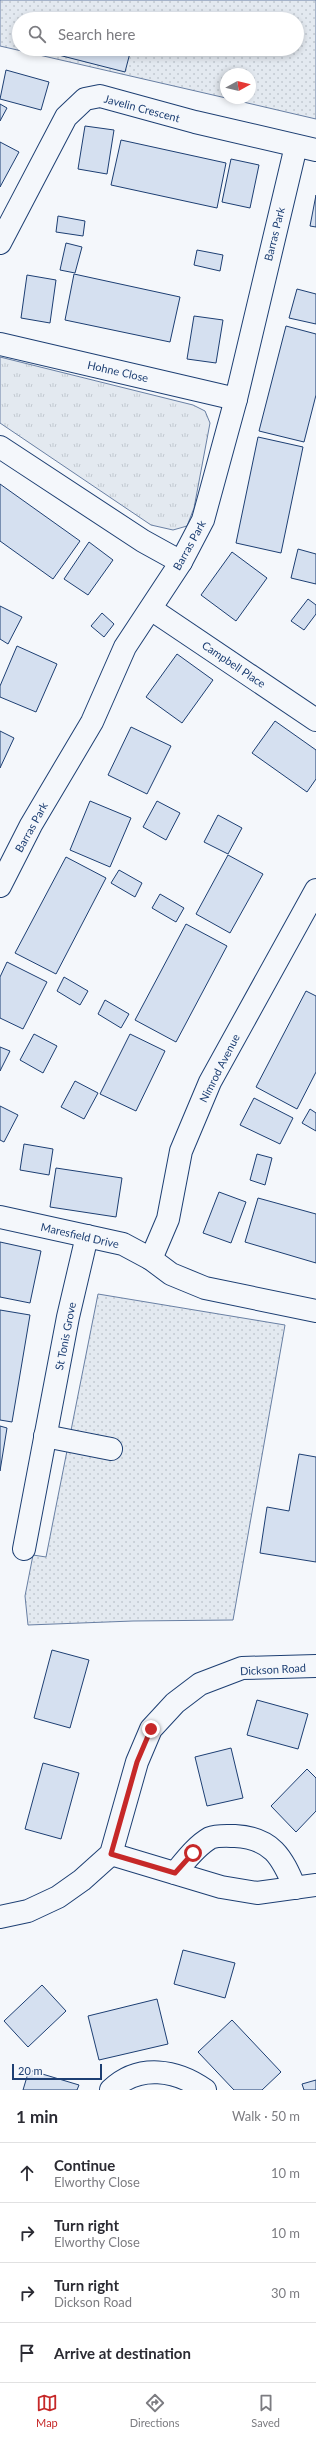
<!DOCTYPE html>
<meta charset="utf-8">
<style>
:root{--surface:#fff;--page:#f7f7f7;--text:#2b2b33;--muted:#7c7c81;--line:#e1e1e2;--accent:#c62828}
body{margin:0;font-family:Lato,sans-serif;background:var(--page);color:var(--text)}
.compass{position:absolute;left:220px;top:68px;width:36px;height:36px;border-radius:50%;background:var(--surface);box-shadow:0 2px 6px #0003;rotate:82deg}
.scale{position:absolute;left:12px;bottom:10px;width:90px;box-sizing:border-box;padding-left:4px;border:2px solid #1d3f73;border-top:0;font-size:11px;line-height:14px;white-space:nowrap;color:#1d3f73;-webkit-text-stroke:3px #f4f7fb;paint-order:stroke}
.stop{position:absolute;width:12px;height:12px;margin:-9px;border:3px solid #c62828;border-radius:50%;background:#fff}
.stop.end{background:#c62828;border-color:#fff;box-shadow:0 1px 4px #0008}
.list{margin:0;padding:0;list-style:none}
h2{display:flex;justify-content:space-between;align-items:center;height:52px;margin:0;padding:0 16px;font-size:17px}
h2 small{font-size:13px;font-weight:400;color:var(--muted)}
.list li{display:grid;grid-template-columns:26px 1fr auto;gap:12px;align-items:center;box-sizing:border-box;height:60px;padding:0 16px;border-top:1px solid var(--line)}
.list b{display:block;font-size:15px;white-space:nowrap}
.list p{margin:0;font-size:13px;white-space:nowrap;color:var(--muted)}
.list em{font-size:13px;font-style:normal;color:var(--muted)}
.icon{flex:none;width:22px;height:22px;fill:none;stroke:currentColor;stroke-width:2;stroke-linecap:round;stroke-linejoin:round}
.map{position:relative;flex:none;width:316px;height:2090px;overflow:hidden}
.search{position:absolute;background:var(--surface);box-shadow:0 2px 6px #0003;left:12px;right:12px;top:12px;height:44px;display:flex;align-items:center;gap:10px;box-sizing:border-box;padding:0 14px;border-radius:22px;color:var(--muted);font-size:15px}
.sheet{height:292px;background:var(--surface)}
nav{display:flex;justify-content:space-around;align-items:center;box-sizing:border-box;height:56px;border-top:1px solid var(--line);background:var(--surface);font-size:11px;color:var(--muted)}
nav a{display:grid;justify-items:center;gap:2px}
nav .on{color:var(--accent)}
.map>svg:first-child{display:block}
.grass{fill:url(#grass-tufts);stroke:#687fa3}
.park{fill:url(#park-dots);stroke:#687fa3;fill-rule:evenodd}
.building{fill:#d5e0f0;stroke:#1d3f73}
.lines{fill:none;stroke-linecap:round;stroke-linejoin:round}
.minor-casing{stroke:#1d3f73;stroke-width:24}
.minor{stroke:#f4f7fb;stroke-width:22}
.route{stroke:#c62828;stroke-width:5}
.labels{text-anchor:middle;dominant-baseline:central;stroke-width:3;stroke-linejoin:round;paint-order:stroke}
.street-label{font-size:11px;fill:#1d3f73;stroke:#f4f7fb}
</style>
<div class="map">
<svg width="316" height="2090" viewBox="0 0 316 2090">
<defs>
<pattern id="grass-tufts" width="24" height="20" patternUnits="userSpaceOnUse"><rect width="24" height="20" fill="#e3e9f0"/><path d="M3 7l-1-3M5 7V3M7 7l1-3M15 17l-1-3M17 17v-4M19 17l1-3" fill="none" stroke="#c2c9d1"/></pattern>
<pattern id="park-dots" width="8" height="8" patternUnits="userSpaceOnUse"><rect width="8" height="8" fill="#e3e9f0"/><path d="M2 2h.1M6 6h.1" fill="none" stroke="#c2c9d1" stroke-width="1.8" stroke-linecap="round"/></pattern>
</defs>
<rect width="100%" height="100%" fill="#f4f7fb"/>
<path class="grass" d="M0,357L193,405L205,411L210,423L194,508L187,526L173,530L151,525L0,423Z"/>
<g class="park">
<path d="M0,0H316V119L226,98H250V74H226V98L0,46ZM19,19H297V49H19Z"/>
<path d="M98,1294L285,1325L233,1620L133,1621L28,1625L25,1596L33,1555L46,1557Z"/>
</g>
<g class="building">
<path d="M35,49H131L125,72Z"/>
<path d="M6,70L49,82L41,110L0,99Z"/>
<path d="M0,104L7,108L0,121Z"/>
<path d="M85,126L114,130L107,174L78,169Z"/>
<path d="M121,140L226,163L217,208L111,185Z"/>
<path d="M0,142L19,152L0,187Z"/>
<path d="M231,159L259,165L250,208L222,202Z"/>
<path d="M316,195V227L310,226Z"/>
<path d="M58,216L85,221L83,236L56,232Z"/>
<path d="M66,243L82,247L75,273L60,270Z"/>
<path d="M197,250L223,255L220,271L194,265Z"/>
<path d="M74,274L180,297L170,342L65,320Z"/>
<path d="M27,275L56,280L50,323L21,318Z"/>
<path d="M297,289L316,294V324L289,318Z"/>
<path d="M194,316L223,320L216,363L187,359Z"/>
<path d="M286,326L316,334V395L304,442L259,431Z"/>
<path d="M258,437L303,447L281,553L236,543Z"/>
<path d="M0,484L80,541L53,579L0,541Z"/>
<path d="M89,542L113,560L88,595L64,579Z"/>
<path d="M298,549L316,554V584L291,578Z"/>
<path d="M232,552L267,578L236,621L201,595Z"/>
<path d="M308,599L316,605V614L304,630L291,621Z"/>
<path d="M0,606L22,617L8,644L0,639Z"/>
<path d="M102,613L114,624L104,637L91,626Z"/>
<path d="M17,646L57,664L36,712L0,697V686Z"/>
<path d="M177,654L213,680L182,723L146,697Z"/>
<path d="M275,721L316,750V779L307,792L252,753Z"/>
<path d="M131,727L171,746L147,794L108,775Z"/>
<path d="M0,731L14,738L0,768Z"/>
<path d="M90,801L131,818L110,867L70,850Z"/>
<path d="M157,801L180,813L166,840L143,827Z"/>
<path d="M218,815L242,828L228,854L204,842Z"/>
<path d="M228,855L263,874L230,933L196,914Z"/>
<path d="M66,857L106,878L56,974L15,953Z"/>
<path d="M119,870L142,883L135,897L111,883Z"/>
<path d="M160,894L184,908L176,922L152,908Z"/>
<path d="M186,924L227,946L176,1042L135,1020Z"/>
<path d="M7,962L47,982L23,1029L0,1018V977Z"/>
<path d="M64,977L88,991L80,1005L57,991Z"/>
<path d="M306,991L316,996V1072L297,1109L256,1087Z"/>
<path d="M105,1000L129,1014L121,1028L98,1014Z"/>
<path d="M34,1034L57,1046L43,1073L20,1060Z"/>
<path d="M130,1034L165,1051L136,1111L100,1094Z"/>
<path d="M0,1047L10,1051L0,1071Z"/>
<path d="M75,1081L98,1093L84,1119L61,1107Z"/>
<path d="M254,1098L293,1118L280,1144L240,1125Z"/>
<path d="M0,1106L18,1115L4,1142L0,1140Z"/>
<path d="M310,1109L316,1113V1131L302,1123Z"/>
<path d="M24,1144L53,1149L49,1175L20,1170Z"/>
<path d="M257,1154L272,1158L265,1185L250,1180Z"/>
<path d="M56,1168L122,1178L116,1217L50,1207Z"/>
<path d="M219,1192L246,1202L231,1243L203,1233Z"/>
<path d="M258,1198L316,1214V1263L245,1242Z"/>
<path d="M0,1242L41,1251L30,1303L0,1297Z"/>
<path d="M0,1310L30,1315L12,1422L0,1420Z"/>
<path d="M0,1426L7,1428L0,1471Z"/>
<path d="M299,1454L316,1457V1562L260,1553L267,1507L289,1511Z"/>
<path d="M52,1650L89,1660L70,1728L34,1718Z"/>
<path d="M257,1700L308,1714L298,1749L247,1735Z"/>
<path d="M231,1748L243,1798L207,1806L195,1757Z"/>
<path d="M43,1763L79,1773L61,1839L25,1829Z"/>
<path d="M307,1769L316,1778V1811L296,1832L271,1806Z"/>
<path d="M183,1950L235,1963L225,1998L174,1984Z"/>
<path d="M42,1985L66,2011L28,2047L4,2021Z"/>
<path d="M157,1999L168,2044L99,2060L88,2016Z"/>
<path d="M232,2020L281,2072L262,2090H234L198,2052Z"/>
<path d="M29,2070L79,2085L77,2090H23Z"/>
<path d="M316,2080V2090H304L302,2084Z"/>
</g>
<g class="lines">
<g class="minor-casing">
<g id="minor">
<path d="M0,243L66,117L85,99L100,96L195,122L316,150"/>
<path d="M0,344L236,399"/>
<path d="M0,447L143,541L181,562"/>
<path d="M151,609L316,720"/>
<path d="M0,886L31,825L92,722L125,647L181,562L203,520L236,399L296,146"/>
<path d="M0,1217L123,1244L151,1259L171,1274L205,1288L316,1311"/>
<path d="M151,1259L168,1219L181,1151L210,1082L316,890"/>
<path d="M45,1436L111,1449"/>
<path d="M24,1549L68,1317L87,1236"/>
<path d="M111,1854L221,1887L257,1893L316,1885"/>
<path d="M175,1873C185,1861 196,1846 210,1838C217,1835 228,1836 235,1836C272,1838 282,1857 295,1888"/>
<path d="M0,1917L28,1911L58,1897L82,1880L111,1854L137,1762L151,1729L175,1703L200,1684L242,1668L316,1666"/>
<path d="M111,2090C139,2063 177,2070 205,2090"/>
</g>
</g>
<use href="#minor" class="minor"/>
</g>
<g class="lines">
<path class="route" d="M151,1729L137,1762L111,1854L175,1873L193,1853"/>
</g>
<g class="labels">
<g class="street-label">
<text transform="translate(142 108) rotate(15)">Javelin Crescent</text>
<text transform="translate(274 234) rotate(-76)">Barras Park</text>
<text transform="translate(118 371) rotate(13)">Hohne Close</text>
<text transform="translate(189 545) rotate(-61)">Barras Park</text>
<text transform="translate(234 664) rotate(34)">Campbell Place</text>
<text transform="translate(31 827) rotate(-61)">Barras Park</text>
<text transform="translate(219 1068) rotate(-63)">Nimrod Avenue</text>
<text transform="translate(80 1235) rotate(13)">Maresfield Drive</text>
<text transform="translate(65 1336) rotate(-79)">St Tonis Grove</text>
<text transform="translate(273 1669) rotate(-3)">Dickson Road</text>
</g>
</g>
</svg>
<svg class="compass" viewBox="-18 -18 36 36"><path d="M0-13l5 13h-10z" fill="#e53935"/><path d="M0 13l5-13h-10z" fill="#7c7c81"/></svg>
<div class="scale">20 m</div>
<div class="stop" style="left:193px;top:1853px"></div>
<div class="stop end" style="left:151px;top:1729px"></div>
<div class="search"><svg class="icon" aria-label="search" viewBox="0 0 24 24"><circle cx="10" cy="10" r="6"/><path d="M15 15l6 6"/></svg>Search here</div>
</div>
<section class="sheet">
<h2>1 min<small>Walk · 50 m</small></h2>
<ul class="list">
<li><svg class="icon" aria-label="ahead" viewBox="0 0 24 24"><path d="M12 20V5M6 11l6-6 6 6"/></svg><div><b>Continue</b><p>Elworthy Close</p></div><em>10 m</em></li>
<li><svg class="icon" aria-label="right" viewBox="0 0 24 24"><path d="M7 20v-9h11M14 6l5 5-5 5"/></svg><div><b>Turn right</b><p>Elworthy Close</p></div><em>10 m</em></li>
<li><svg class="icon" aria-label="right" viewBox="0 0 24 24"><path d="M7 20v-9h11M14 6l5 5-5 5"/></svg><div><b>Turn right</b><p>Dickson Road</p></div><em>30 m</em></li>
<li><svg class="icon" aria-label="arrive" viewBox="0 0 24 24"><path d="M6 21V4h12l-3 4 3 4H6"/></svg><div><b>Arrive at destination</b></div></li>
</ul>
</section>
<nav>
<a class="on"><svg class="icon" aria-label="map" viewBox="0 0 24 24"><path d="M3 6l6-2 6 2 6-2v14l-6 2-6-2-6 2zM9 4v14M15 6v14"/></svg>Map</a>
<a><svg class="icon" aria-label="directions" viewBox="0 0 24 24"><path d="M12 3l9 9-9 9-9-9zM9 14v-3h6M13 9l2 2-2 2"/></svg>Directions</a>
<a><svg class="icon" aria-label="saved" viewBox="0 0 24 24"><path d="M7 4h10v16l-5-4-5 4z"/></svg>Saved</a>
</nav>
